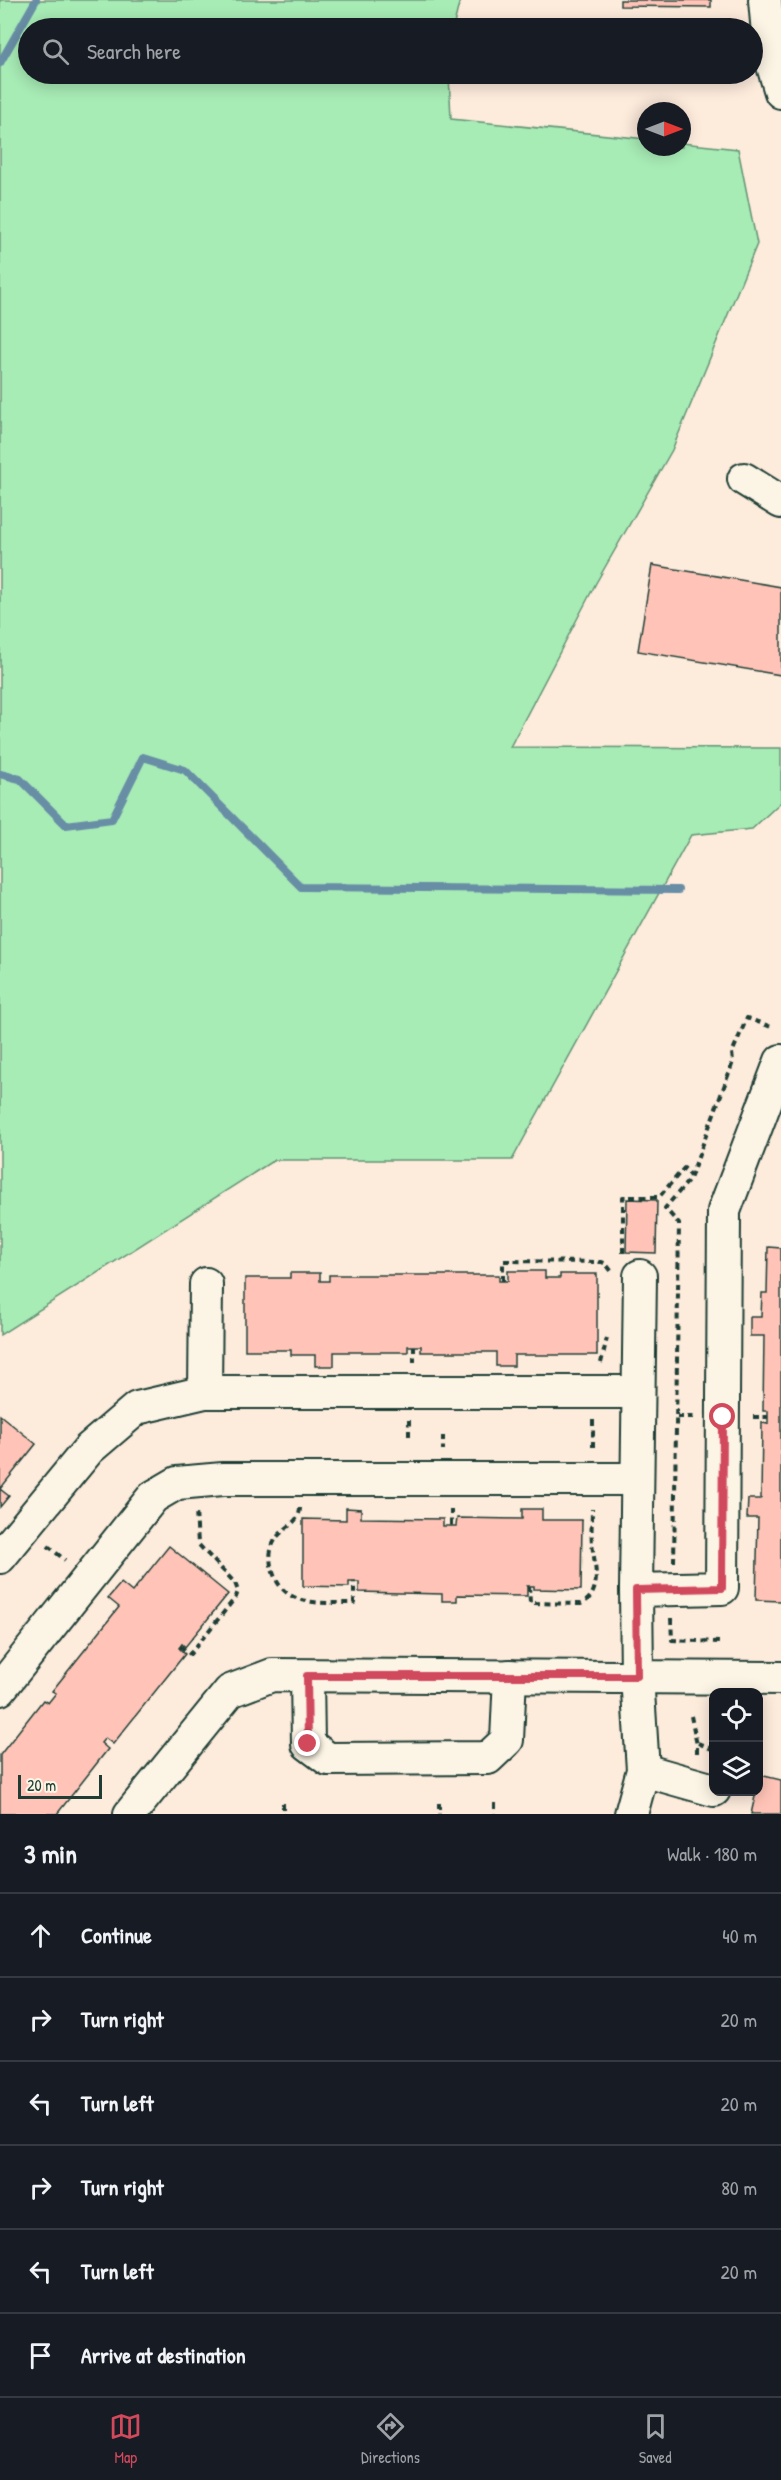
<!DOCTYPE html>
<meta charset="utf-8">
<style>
:root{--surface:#171b24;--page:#242831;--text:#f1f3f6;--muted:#9ea1a6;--line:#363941;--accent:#d1495b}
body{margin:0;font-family:"Patrick Hand",sans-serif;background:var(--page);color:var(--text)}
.controls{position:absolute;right:18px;bottom:18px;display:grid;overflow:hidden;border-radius:12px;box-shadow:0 3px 15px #0003}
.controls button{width:54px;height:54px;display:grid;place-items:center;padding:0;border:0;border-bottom:2px solid var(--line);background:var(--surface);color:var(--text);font:30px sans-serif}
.compass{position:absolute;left:637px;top:102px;width:54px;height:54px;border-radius:50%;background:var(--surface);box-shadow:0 3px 15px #0003;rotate:90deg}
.scale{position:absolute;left:18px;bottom:15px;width:84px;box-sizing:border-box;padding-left:6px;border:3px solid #1f3d34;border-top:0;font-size:16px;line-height:21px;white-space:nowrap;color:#1f3d34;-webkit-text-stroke:4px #fcf5e5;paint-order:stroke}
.stop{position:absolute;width:18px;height:18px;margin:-14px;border:4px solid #d1495b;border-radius:50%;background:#fff}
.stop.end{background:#d1495b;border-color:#fff;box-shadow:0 2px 6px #0008}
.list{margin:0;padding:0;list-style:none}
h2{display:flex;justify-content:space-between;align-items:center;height:78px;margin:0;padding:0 24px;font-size:26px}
h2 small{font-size:20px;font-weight:400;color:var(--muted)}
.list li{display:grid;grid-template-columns:39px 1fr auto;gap:18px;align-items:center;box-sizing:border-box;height:84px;padding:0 24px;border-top:2px solid var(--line)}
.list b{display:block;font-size:22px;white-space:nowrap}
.list em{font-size:20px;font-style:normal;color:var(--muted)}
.icon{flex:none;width:33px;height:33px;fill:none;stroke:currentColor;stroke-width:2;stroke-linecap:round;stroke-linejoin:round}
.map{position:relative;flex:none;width:781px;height:1814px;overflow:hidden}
.search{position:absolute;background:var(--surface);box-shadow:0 3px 15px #0003;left:18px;right:18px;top:18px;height:66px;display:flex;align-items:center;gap:15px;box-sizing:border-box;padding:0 21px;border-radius:33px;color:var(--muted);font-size:22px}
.sheet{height:582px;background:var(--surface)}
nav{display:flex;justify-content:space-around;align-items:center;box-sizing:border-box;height:84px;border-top:2px solid var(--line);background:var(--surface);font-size:16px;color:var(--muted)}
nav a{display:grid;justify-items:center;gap:3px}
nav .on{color:var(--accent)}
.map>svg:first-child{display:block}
.green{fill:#a7ebb5;stroke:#639474;stroke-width:1.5}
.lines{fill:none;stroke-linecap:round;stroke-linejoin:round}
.stream{stroke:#678ea5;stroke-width:8}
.building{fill:#ffc4b7;stroke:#1f3d34;stroke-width:1.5}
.minor-casing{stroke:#1f3d34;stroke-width:36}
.path{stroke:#1f3d34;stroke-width:4;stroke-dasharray:6 4.5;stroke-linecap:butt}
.minor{stroke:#fcf5e5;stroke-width:32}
.route{stroke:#d1495b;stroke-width:8}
</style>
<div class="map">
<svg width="781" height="1814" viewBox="0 0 781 1814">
<rect width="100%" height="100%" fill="#fdebdc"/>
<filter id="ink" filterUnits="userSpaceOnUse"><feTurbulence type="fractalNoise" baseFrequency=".0167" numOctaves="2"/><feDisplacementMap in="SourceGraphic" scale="12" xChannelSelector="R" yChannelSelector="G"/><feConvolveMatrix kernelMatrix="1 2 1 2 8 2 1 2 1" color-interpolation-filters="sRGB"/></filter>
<g filter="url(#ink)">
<path class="green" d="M0,0H460L453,28H28V74H449L451,119L646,139V147H682V143L738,149L757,244L672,450L596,583L510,747L781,748V802L752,829L691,835L512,1160H274L0,1335Z"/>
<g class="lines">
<g class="stream">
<path d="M0,63L36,0"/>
<path d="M0,774L20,779L66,825L112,819L143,757L185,770L301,887L678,890"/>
</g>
</g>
<g class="building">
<path d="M620,0H711V7L620,6Z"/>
<path d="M652,565L781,587V675L638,651Z"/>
<path d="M627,1199L657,1200L656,1253L626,1252Z"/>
<path d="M768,1247L781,1248V1601L756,1600L758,1518H747L748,1499H761L762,1423L768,1424V1411H763L764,1336H750V1317H761L762,1293H767Z"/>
<path d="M508,1271H545V1278H560V1274H597V1355H514V1366H496V1352H421V1346H408V1352H334V1366H315V1355H291V1350H245V1278H290V1273H320V1281H329V1275H499V1281H508Z"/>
<path d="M0,1415L36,1444L0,1489L9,1496L0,1507Z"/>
<path d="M346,1508L361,1509V1518L443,1519V1526H456L457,1518L522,1519V1509H542V1520H582L581,1590L534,1589V1586H527V1596L457,1595V1601H442V1594L359,1592V1582H349V1587L303,1586V1519L346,1520Z"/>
<path d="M169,1546L228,1594L185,1647L182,1644L179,1648L185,1654L113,1744L105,1738L101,1743L108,1749L57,1814H0V1755L43,1700L48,1703L56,1693L52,1691L119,1607L108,1598L121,1583L132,1592Z"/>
<path d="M760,1775L781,1780V1814H751L756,1792H758Z"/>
</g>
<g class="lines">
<g class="minor-casing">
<g id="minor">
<path d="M765,0L770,56L781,92"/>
<path d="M744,479L781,502"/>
<path d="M205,1392L206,1284"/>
<path d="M0,1557L89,1449L137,1408L205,1392H638"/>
<path d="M636,1590L640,1276"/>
<path d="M307,1676L308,1744L328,1759L488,1758L507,1740L510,1676"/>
<path d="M0,1689L153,1497L177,1483L223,1479H637"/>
<path d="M643,1770L714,1790"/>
<path d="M130,1814L230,1691L272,1675L781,1678"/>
<path d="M631,1814L643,1770L637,1676L636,1590L722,1588L724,1211L781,1061"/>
</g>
</g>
<g class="path">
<path d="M623,1253V1197H659L684,1168L691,1176"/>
<path d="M503,1281V1261L602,1262L606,1264L612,1272"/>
<path d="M414,1346V1362"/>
<path d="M601,1363L607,1338"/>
<path d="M677,1417H695"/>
<path d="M753,1417H768"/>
<path d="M593,1420V1449"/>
<path d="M409,1436V1420"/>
<path d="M443,1436V1450"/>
<path d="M300,1508C300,1523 282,1528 275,1540C269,1550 269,1562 273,1572C285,1609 322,1602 354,1603V1582"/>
<path d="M451,1509V1526"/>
<path d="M48,1546L65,1560"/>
<path d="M674,1562L679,1224L665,1208L690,1179L733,1062L732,1053L747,1018L774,1028"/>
<path d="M529,1586L530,1603L581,1604C604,1593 594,1563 592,1543C591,1532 592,1520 592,1509"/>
<path d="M671,1618L672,1640L721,1642"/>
<path d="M180,1646L190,1654L236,1597L238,1591L235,1583L198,1544L196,1511"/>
<path d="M691,1716L697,1745V1755"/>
<path d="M698,1743L714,1750"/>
<path d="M283,1803V1814"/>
<path d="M439,1803V1814"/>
<path d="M495,1803V1814"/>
</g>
<use href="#minor" class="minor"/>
</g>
</g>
<g class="lines" filter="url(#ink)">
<path class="route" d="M308,1744L307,1676H637L636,1590L722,1588L723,1417"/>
</g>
</svg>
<div class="controls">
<button><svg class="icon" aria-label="locate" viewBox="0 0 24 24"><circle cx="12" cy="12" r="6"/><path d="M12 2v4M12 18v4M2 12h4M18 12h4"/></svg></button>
<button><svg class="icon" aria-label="layers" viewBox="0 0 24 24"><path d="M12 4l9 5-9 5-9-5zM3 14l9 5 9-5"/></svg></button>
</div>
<svg class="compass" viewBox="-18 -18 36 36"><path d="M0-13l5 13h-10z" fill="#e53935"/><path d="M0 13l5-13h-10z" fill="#9ea1a6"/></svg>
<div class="scale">20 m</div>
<div class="stop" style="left:723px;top:1417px"></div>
<div class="stop end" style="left:308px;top:1744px"></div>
<div class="search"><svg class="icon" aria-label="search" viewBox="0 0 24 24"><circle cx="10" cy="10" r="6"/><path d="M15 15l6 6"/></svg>Search here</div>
</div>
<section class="sheet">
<h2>3 min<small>Walk · 180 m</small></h2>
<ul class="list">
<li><svg class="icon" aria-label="ahead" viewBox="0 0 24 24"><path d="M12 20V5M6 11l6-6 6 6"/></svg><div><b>Continue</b></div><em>40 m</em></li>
<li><svg class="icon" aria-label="right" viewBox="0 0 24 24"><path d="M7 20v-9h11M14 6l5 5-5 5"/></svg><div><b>Turn right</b></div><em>20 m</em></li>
<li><svg class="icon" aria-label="left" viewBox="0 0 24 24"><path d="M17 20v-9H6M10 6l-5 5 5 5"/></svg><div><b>Turn left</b></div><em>20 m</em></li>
<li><svg class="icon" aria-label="right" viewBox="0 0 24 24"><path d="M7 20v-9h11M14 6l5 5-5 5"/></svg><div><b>Turn right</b></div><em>80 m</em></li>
<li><svg class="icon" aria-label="left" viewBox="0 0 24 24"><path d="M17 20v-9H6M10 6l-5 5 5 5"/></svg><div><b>Turn left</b></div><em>20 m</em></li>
<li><svg class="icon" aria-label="arrive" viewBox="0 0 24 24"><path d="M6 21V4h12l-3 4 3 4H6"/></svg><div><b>Arrive at destination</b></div></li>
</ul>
</section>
<nav>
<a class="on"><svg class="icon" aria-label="map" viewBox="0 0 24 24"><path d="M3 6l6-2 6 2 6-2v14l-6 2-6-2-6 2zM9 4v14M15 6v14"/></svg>Map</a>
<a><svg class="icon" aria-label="directions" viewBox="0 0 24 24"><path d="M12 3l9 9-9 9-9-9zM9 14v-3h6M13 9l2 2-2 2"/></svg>Directions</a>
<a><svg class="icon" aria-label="saved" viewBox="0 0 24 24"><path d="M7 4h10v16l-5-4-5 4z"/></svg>Saved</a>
</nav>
